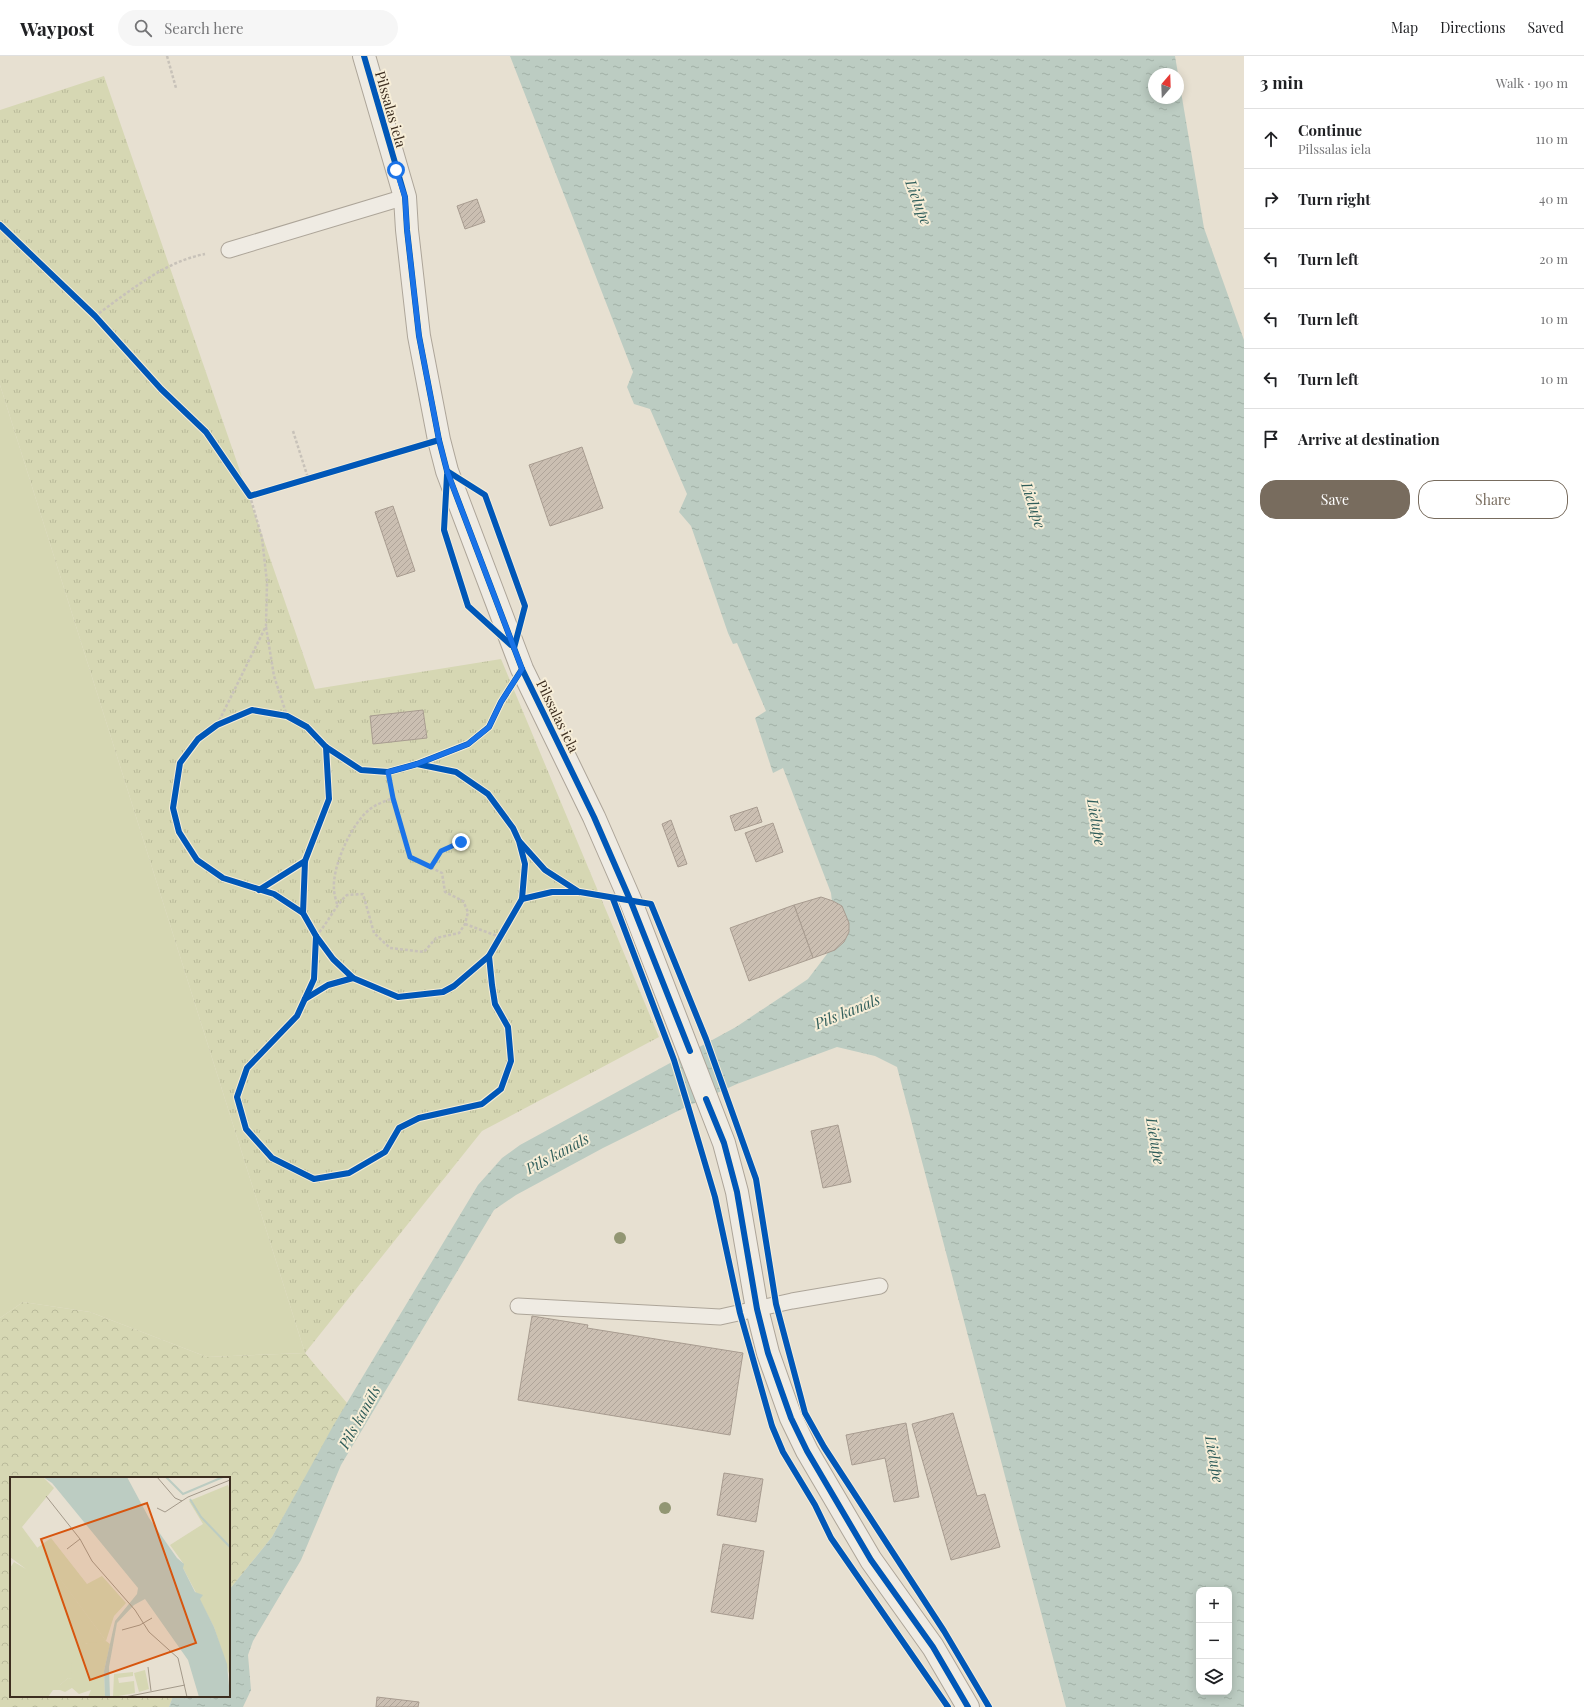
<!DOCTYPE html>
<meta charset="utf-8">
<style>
:root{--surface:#fff;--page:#f6f6f6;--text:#202124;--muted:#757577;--line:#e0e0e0;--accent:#786c5e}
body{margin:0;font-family:"Playfair Display",serif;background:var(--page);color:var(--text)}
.controls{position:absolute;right:12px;bottom:12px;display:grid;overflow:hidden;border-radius:8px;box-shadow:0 2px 10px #0003}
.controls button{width:36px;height:36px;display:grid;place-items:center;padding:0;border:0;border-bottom:1px solid var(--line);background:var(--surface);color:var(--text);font:20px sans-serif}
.compass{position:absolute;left:1148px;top:12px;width:36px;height:36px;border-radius:50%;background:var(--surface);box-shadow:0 2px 10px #0003;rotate:19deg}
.stop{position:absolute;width:12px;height:12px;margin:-9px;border:3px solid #1a73e8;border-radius:50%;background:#fff}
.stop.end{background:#1a73e8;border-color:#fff;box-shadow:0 1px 4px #0008}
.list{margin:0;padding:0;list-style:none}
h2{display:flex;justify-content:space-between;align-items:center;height:52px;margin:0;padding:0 16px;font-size:17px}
h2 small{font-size:13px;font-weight:400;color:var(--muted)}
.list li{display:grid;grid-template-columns:26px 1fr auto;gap:12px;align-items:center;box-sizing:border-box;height:60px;padding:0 16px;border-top:1px solid var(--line)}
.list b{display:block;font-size:15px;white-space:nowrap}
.list p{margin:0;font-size:13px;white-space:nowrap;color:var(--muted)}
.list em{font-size:13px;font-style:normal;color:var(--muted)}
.actions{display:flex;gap:8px;padding:12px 16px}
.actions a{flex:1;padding:9px 0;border:1px solid var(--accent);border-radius:16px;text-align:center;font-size:14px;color:var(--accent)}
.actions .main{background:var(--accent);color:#fff}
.icon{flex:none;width:22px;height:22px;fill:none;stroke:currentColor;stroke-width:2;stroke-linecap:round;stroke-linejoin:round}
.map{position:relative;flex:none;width:1244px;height:1651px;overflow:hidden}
header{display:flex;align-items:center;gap:24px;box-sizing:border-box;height:56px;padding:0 20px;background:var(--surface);border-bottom:1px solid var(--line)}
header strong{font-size:19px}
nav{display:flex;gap:22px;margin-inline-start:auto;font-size:14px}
.search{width:280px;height:36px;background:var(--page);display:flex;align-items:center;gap:10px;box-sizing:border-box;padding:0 14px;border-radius:22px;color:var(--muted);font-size:15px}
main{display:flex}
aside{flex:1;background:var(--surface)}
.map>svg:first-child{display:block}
.grass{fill:#d6d7b3}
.forest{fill:url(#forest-crowns)}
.park{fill:url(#park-tufts)}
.water{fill:url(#water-ripples);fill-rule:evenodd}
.building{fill:url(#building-hatch);stroke:#a89c90}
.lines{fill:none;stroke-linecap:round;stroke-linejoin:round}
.lane-casing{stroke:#ada599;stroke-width:17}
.street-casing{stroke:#ada599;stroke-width:24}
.path{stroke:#c8c2b9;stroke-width:2.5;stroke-dasharray:3 2;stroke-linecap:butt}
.lane{stroke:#efebe3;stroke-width:15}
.street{stroke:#efebe3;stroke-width:22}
.cycleway-casing{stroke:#f7eed8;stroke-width:8}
.cycleway{stroke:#0057b8;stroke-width:6}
.tree{fill:#929673}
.route{stroke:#1a73e8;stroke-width:5}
.labels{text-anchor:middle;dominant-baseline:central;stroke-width:4;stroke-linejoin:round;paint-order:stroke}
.street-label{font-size:14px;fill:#3d2e20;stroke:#f7eed8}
.water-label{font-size:15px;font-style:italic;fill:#2f5d5a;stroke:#f7eed8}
.inset-river{fill:none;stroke:#bcccc2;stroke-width:2}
.inset-road{fill:none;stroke:#a3998a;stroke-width:1}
.view{fill:#d7550e;fill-opacity:0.15;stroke:#d7550e;stroke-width:2}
.inset-edge{fill:none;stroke:#3d2e20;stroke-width:2}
</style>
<header>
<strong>Waypost</strong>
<div class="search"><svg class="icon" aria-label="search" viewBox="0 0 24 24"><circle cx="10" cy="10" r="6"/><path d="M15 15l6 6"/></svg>Search here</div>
<nav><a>Map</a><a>Directions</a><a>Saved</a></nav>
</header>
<main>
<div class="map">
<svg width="1244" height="1651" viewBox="0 0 1244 1651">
<defs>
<pattern id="forest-crowns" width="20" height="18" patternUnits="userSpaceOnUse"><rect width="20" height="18" fill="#d6d7b3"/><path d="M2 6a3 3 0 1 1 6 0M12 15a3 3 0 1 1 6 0" fill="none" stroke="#b9b99a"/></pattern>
<pattern id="park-tufts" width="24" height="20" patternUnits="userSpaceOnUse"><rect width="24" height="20" fill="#d6d7b3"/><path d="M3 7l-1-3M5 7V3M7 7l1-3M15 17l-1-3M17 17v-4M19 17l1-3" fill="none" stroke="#b9b99a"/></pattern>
<pattern id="water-ripples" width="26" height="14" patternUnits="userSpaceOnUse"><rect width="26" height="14" fill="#bcccc2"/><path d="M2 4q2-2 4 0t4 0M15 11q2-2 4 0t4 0" fill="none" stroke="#a2b0a6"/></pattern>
<pattern id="building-hatch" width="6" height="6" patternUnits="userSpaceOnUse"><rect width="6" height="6" fill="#cbbfb2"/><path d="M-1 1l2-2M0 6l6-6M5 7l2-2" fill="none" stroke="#afa499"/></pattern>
</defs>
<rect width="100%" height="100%" fill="#e7e0d1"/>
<path class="grass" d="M0,329L305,1297L207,1301L90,1256L23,1246L0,1262Z"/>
<path class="forest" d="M23,1246L90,1256L207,1301L305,1297L347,1347L272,1481L229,1534V1422H11V1640H173L169,1651H0V1262Z"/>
<path class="park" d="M104,20L315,633L501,603L659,981L482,1075L305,1297L0,329V54Z"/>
<path class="water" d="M510,0H1175L1204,172L1244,284V1651H1066L897,1011L875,1000L837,991L737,1028L688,1050L603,1092L516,1139L494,1154L341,1409L301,1504L253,1585L248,1599L251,1634L243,1651H169L173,1640H229V1534L272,1481L333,1370L478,1129L502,1102L520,1089L736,971L808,923L827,898L834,863L831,837L783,712L773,717L755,662L766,655L737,587L733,588L728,577L691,470L679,456L687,438L650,353L634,348L627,331L633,316ZM1154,18H1178V42H1154ZM1199,1534H1229V1636H1199Z"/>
<g class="building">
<path d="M477,143L485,166L465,173L457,150Z"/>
<path d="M582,391L603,452L550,470L529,409Z"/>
<path d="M393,450L415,515L397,521L375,456Z"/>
<path d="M423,654L427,682L373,688L370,660Z"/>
<path d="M757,751L762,766L735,775L730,760Z"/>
<path d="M671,764L687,808L678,811L662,768Z"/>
<path d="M773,767L783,796L756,806L745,777Z"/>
<path d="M821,841L833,845L842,850L849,867V876L844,886L835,894L813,902L794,849Z"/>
<path d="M794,849L813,902L749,925L730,872Z"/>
<path d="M838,1069L851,1126L823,1132L811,1075Z"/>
<path d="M532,1260L588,1269L587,1272L743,1297L730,1379L518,1344Z"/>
<path d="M953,1357L977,1440L985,1438L1000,1491L951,1504L912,1368Z"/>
<path d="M906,1367L919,1441L894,1446L885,1402L852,1409L846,1379Z"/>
<path d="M724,1417L763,1423L756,1466L717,1459Z"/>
<path d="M723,1488L764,1495L753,1563L711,1556Z"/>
<path d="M377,1641L419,1646L418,1651H376Z"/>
</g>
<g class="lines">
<g class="lane-casing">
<g id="lane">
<path d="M229,194L405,141"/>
<path d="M518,1250L720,1261L792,1245L880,1230"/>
</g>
</g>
<g class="street-casing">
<path id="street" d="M364,0L405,141L407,174L419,280L439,384L447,415L522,613L594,761L631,846L724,1087L737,1136L757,1253L768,1297L791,1362L807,1395L871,1504L933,1591L968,1651"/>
</g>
<g class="path">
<path d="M167,0L176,32"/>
<path d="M95,260C129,236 163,206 205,198"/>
<path d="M293,375L308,422"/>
<path d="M266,571L274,620L287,660"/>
<path d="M217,669L266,570L267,526L262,482L250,440"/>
<path d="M431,811L441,795L461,785"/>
<path d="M337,848C336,844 334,838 334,833C332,810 353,763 373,751C379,747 386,745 393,742"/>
<path d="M465,868L500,881"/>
<path d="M316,880C328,867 334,851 347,839L363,838L374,877L390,892L424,896L436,882L459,877L465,868L468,856L463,845L445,836L442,817L410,801L393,742L388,716"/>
</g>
<use href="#lane" class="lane"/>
<use href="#street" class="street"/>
<g class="cycleway-casing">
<g id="cycleway">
<path d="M364,0L405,141L407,174L419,280L439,384L447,415L522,613L594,761L631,846L690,995"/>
<path d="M0,169L95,260L161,333L206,376L250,440L439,384"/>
<path d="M447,415L485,439L525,550L514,592"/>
<path d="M447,419L444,474L468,550L511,589"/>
<path d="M252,654L287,660L307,671L326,691L361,714L388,716L417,708L456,716L488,738L513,772L519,785L525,808L522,843L489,900L492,929L495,948L508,971L511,1005L501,1033L482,1048L419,1062L399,1072L385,1096L349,1117L314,1123L272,1102L246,1073L237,1041L247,1012L297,960L314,923L316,880L303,857L274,838L223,822L197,804L179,776L173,752L180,707L198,683L217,669Z"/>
<path d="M417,708L468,688L489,671L501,646L522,613"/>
<path d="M520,786L545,814L579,836"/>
<path d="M259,834L305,805"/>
<path d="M522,843L552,836H580L651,848L706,983L756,1123L776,1248L805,1357L824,1391L944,1575L989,1651"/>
<path d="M613,843L674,1004L688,1050L715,1141L740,1257L772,1370L783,1396L815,1449L831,1482L948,1651"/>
<path d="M303,857L305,805L329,743L326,691"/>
<path d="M316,880L333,903L353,922L398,941L443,936L454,930L489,900"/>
<path d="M305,943L328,929L353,922"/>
<path d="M706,1043L724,1087L737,1136L757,1253L768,1297L791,1362L807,1395L871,1504L933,1591L968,1651"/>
</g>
</g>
<use href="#cycleway" class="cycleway"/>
</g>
<g class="tree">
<circle cx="620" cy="1182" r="6"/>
<circle cx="665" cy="1452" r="6"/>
</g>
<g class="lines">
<path class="route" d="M396,114L405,141L407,174L419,280L439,384L447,415L522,613L501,646L489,671L468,688L417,708L388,716L393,742L410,801L431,811L441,795L461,786"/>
</g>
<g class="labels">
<g class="street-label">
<text transform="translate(391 53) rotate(74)">Pilssalas iela</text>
<text transform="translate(558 660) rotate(64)">Pilssalas iela</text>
</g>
<g class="water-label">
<text transform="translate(919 146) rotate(69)">Lielupe</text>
<text transform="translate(1034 449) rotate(72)">Lielupe</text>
<text transform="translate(1097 766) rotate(80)">Lielupe</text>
<text transform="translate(847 955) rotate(-22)">Pils kanāls</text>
<text transform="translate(1156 1085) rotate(80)">Lielupe</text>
<text transform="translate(557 1097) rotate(-28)">Pils kanāls</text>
<text transform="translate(359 1361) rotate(-61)">Pils kanāls</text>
<text transform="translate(1215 1403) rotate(80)">Lielupe</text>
</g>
</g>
<g transform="translate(10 1421)">
<rect width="220" height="220" fill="#e7e0d1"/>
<path d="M0,0H33L44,11L12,50L96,164L87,167L76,166L66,179L65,203L58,201L50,208V213H43L38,220H0V91L4,85L16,92L0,80ZM218,8L220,14V200L204,150L173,91V86L160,68L193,47L179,24ZM135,193L139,212L129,215L124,196ZM123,195V199L108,201L109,206L124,204L125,216L103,220L104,197Z" fill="#d6d7b3"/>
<path d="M96,164L100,167L94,194L95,220H78L81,213L69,217L62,211L55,215L50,213V208L58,201L64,202L61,196L62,186L70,167Z" fill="#d6d7b3"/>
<path d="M41,61L77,107L92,99L116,126L104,139L96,164L27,71Z" fill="#d6d7b3"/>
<path d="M33,0H117L139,41L167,81L174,87L173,91L185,115L193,118L190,122L204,150L217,187L220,220H189L178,183L135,122L124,128L107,146L99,190L100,220H95L94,194L105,144L127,117L128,111L42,6Z" fill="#bcccc2"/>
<path class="inset-river" d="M156,0L173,17L213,0M180,22L191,40L220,70"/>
<path class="inset-road" d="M147,0L165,21L172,24M36,19L70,62L82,84L125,133L139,155L168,181L177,220M147,31L155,35L178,20L220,3M57,72L70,62M112,153L130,148L142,141M138,190L141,214M115,220L175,208"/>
<path class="view" d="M137,26L186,166L80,203L31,62Z"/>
<rect width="220" height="220" class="inset-edge"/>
</g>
</svg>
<div class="controls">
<button>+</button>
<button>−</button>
<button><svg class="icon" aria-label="layers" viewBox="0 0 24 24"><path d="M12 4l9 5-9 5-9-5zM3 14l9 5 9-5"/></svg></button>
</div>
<svg class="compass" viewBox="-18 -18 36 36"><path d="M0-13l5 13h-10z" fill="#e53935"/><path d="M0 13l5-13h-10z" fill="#757577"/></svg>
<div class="stop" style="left:396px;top:114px"></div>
<div class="stop end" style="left:461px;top:786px"></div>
</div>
<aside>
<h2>3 min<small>Walk · 190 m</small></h2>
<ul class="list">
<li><svg class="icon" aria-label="ahead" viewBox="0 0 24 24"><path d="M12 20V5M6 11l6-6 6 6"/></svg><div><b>Continue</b><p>Pilssalas iela</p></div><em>110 m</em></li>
<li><svg class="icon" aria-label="right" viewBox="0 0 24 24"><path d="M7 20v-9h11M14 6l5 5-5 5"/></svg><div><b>Turn right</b></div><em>40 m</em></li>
<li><svg class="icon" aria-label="left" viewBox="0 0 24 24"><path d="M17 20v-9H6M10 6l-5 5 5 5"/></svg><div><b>Turn left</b></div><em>20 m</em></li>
<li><svg class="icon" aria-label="left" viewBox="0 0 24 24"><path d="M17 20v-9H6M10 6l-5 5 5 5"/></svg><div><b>Turn left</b></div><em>10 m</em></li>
<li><svg class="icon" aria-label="left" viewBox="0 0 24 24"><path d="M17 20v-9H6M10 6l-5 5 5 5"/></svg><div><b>Turn left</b></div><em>10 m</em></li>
<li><svg class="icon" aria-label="arrive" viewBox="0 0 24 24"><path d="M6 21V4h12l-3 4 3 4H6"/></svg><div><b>Arrive at destination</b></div></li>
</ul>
<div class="actions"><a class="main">Save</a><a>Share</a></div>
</aside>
</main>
